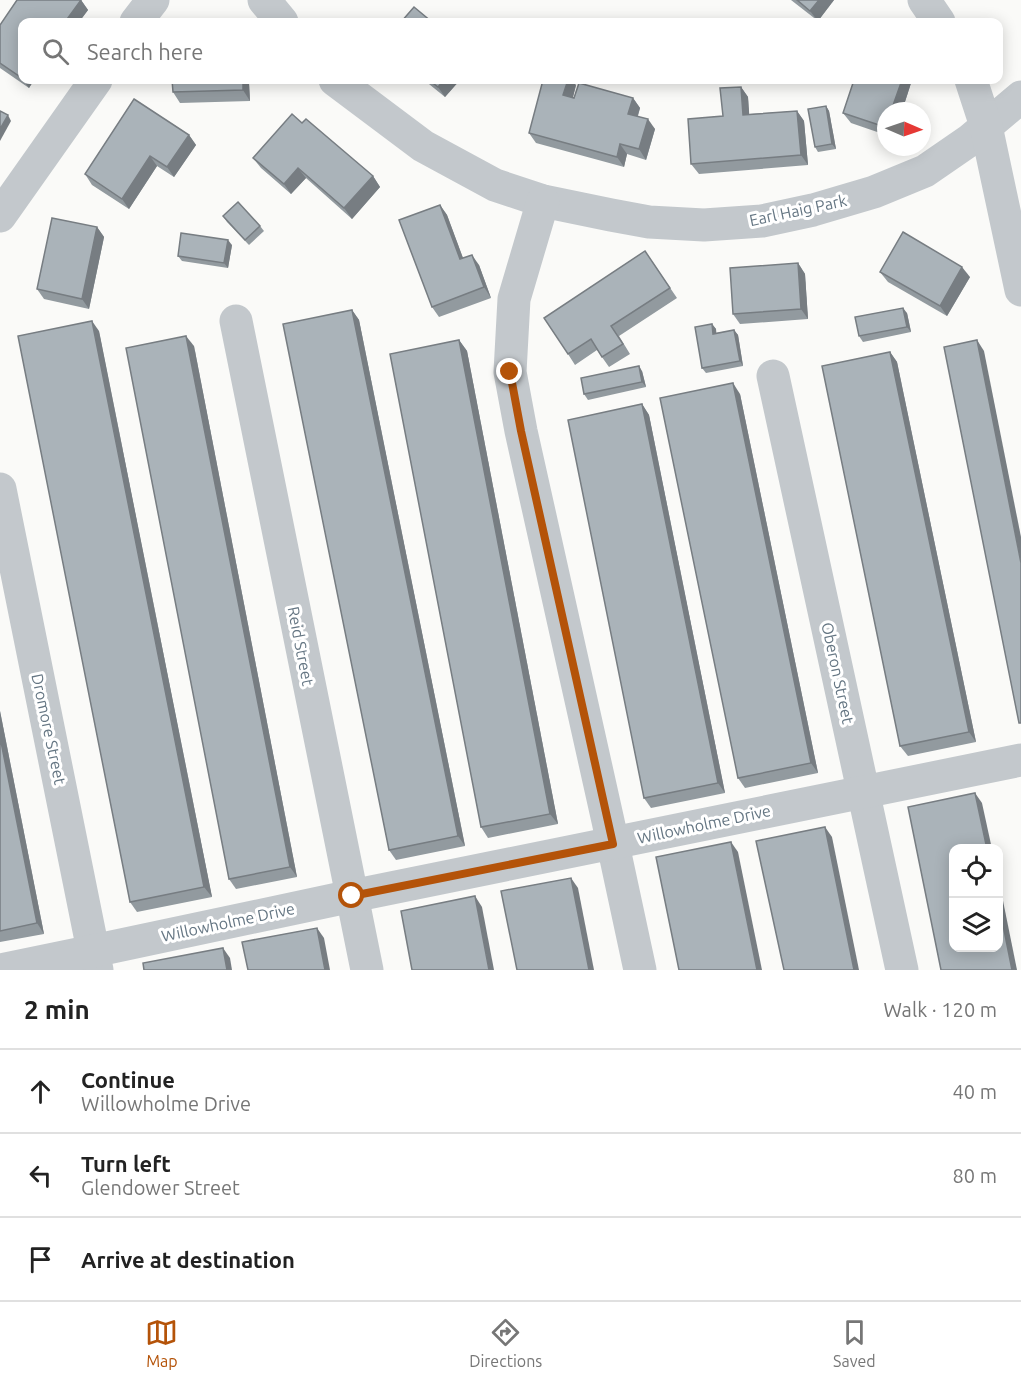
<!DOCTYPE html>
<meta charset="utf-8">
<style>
:root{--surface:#fff;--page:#f2f2f2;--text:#222;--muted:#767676;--line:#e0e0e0;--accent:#b45309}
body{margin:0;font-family:Ubuntu,sans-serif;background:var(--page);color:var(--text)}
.controls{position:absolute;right:18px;bottom:18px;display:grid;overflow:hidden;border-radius:12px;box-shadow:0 3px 15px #0003}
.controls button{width:54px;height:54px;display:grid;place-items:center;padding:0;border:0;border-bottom:2px solid var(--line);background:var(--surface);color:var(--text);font:30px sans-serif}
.compass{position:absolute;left:877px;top:102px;width:54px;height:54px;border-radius:50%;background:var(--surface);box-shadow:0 3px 15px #0003;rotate:92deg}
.stop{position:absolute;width:18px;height:18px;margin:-14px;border:4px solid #b45309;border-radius:50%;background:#fff}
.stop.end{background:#b45309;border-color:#fff;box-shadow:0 2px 6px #0008}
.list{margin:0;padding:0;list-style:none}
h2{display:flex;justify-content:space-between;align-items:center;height:78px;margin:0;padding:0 24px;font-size:26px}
h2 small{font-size:20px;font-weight:400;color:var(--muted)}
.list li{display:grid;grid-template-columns:39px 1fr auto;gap:18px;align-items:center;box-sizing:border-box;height:84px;padding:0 24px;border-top:2px solid var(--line)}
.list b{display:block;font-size:22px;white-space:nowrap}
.list p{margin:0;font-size:20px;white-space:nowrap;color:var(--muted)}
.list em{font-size:20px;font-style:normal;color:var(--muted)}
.icon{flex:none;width:33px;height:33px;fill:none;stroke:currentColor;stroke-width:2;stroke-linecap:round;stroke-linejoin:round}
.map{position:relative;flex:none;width:1021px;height:970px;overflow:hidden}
.search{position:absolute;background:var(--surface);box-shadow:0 3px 15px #0003;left:18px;right:18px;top:18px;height:66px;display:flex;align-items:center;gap:15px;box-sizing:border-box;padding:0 21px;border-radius:12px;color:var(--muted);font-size:22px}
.sheet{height:330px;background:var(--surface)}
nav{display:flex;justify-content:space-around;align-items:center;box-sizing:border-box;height:84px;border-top:2px solid var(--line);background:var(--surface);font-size:16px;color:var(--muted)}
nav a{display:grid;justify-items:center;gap:3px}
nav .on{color:var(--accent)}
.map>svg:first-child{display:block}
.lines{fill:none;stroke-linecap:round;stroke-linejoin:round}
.street{stroke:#c3c8cc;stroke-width:33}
.wall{fill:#929a9f}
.shaded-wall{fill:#777d82}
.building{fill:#aab3b9;stroke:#777d82;stroke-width:1.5}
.route{stroke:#b45309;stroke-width:8}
.labels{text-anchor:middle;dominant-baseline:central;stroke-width:6;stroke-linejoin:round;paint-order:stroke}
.street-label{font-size:16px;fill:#657683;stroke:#fff}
</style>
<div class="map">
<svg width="1021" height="970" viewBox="0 0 1021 970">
<rect width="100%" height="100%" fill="#fafaf8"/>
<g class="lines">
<g class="street">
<path d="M264,0L282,22"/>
<path d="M924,0L939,22"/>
<path d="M136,22L153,0"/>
<path d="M335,80L423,146L495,185L543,201L611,215L649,222L704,225L762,221L813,210L874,192L925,171L970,140L1021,97"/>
<path d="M971,80L986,126L1021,290"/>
<path d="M543,201L514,299L510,372L521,431L608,821L640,970"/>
<path d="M0,216L96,80"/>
<path d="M236,321L367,970"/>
<path d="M773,376L902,970"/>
<path d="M0,489L97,970"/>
<path d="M0,970L93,951L352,896L1021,760"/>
</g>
</g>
<g class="wall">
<path d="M17,0H81L88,10L79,22H22V80H34L29,88L0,68V25Z"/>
<path d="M791,0H834L818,21Z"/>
<path d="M172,80H263L264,83H249L250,101L180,103L173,92Z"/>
<path d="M424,80H460L445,97Z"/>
<path d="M854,80H912L902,111H886V135L851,123L843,113Z"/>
<path d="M576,85L573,97L633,98L640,108L638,116L655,129L646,160L627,154L624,167L536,143L529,133Z"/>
<path d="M741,87L748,97L749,114L797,111L804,121L808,165L699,174L691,164L723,116Z"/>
<path d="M826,106L829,111L836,149L818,152L815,147Z"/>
<path d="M302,123L373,176L380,187L352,219L306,178L291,194L261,168L253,158Z"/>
<path d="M189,135L196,145L174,177L157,166L129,209L92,185L85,174Z"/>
<path d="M440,205L447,215L463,258L479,265L491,298L439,317L432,307Z"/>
<path d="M223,216L260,226L264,231L249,245L227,222Z"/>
<path d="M97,227L104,237L89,309L44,299L37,289Z"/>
<path d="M232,245L228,268L182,261L178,256Z"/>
<path d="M645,251L677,298L619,336L630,354L609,367L597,350L575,365L568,354Z"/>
<path d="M798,263L805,274L808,319L740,324L733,314Z"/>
<path d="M880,272L970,277L947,316L888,282Z"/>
<path d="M352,310L359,320L465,846L396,860L389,850Z"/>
<path d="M907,313L911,332L863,342L859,336Z"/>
<path d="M712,324L716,329V333L734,330L738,335L743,366L706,373L702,368Z"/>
<path d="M99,331L212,897L137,912L130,902Z"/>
<path d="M459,340L467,351L558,824L488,838L481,827Z"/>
<path d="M194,346L297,877L236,889L229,879Z"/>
<path d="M890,352L897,362L976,742L908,756L900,746Z"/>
<path d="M642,371L646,387L588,400L584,394Z"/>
<path d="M740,394L818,773L745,788L738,778Z"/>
<path d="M642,404L649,415L725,793L651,808L644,798Z"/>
<path d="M0,711L44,934L0,942Z"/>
</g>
<g class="shaded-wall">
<path d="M81,0L88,10L79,22H65Z"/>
<path d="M819,0H834L818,21L810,11Z"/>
<path d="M23,80H34L29,88Z"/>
<path d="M243,80H247L249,83L250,101L243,90Z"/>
<path d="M444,80H460L445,97L438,87Z"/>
<path d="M568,80H572L576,85L571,105L563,95Z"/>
<path d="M902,80H912L902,111H891Z"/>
<path d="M741,87L748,97L750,125L743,115Z"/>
<path d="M633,98L640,108L635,124L628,114Z"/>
<path d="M826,106L829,111L836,149L832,144Z"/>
<path d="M797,111L804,121L808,165L801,155Z"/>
<path d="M8,115L11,121L0,141V129Z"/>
<path d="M648,119L655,129L646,160L639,149Z"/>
<path d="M189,135L196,145L174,177L167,167Z"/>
<path d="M620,144L627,154L624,167L617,157Z"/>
<path d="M150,156L157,166L129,209L122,199Z"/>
<path d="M298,168L306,178L291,194L284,184Z"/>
<path d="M373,176L380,187L352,219L344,208Z"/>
<path d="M440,205L447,215L467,269L460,259Z"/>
<path d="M97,227L104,237L89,309L82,299Z"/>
<path d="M228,240L232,245L228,268L224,263Z"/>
<path d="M472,255L479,265L491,298L484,287Z"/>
<path d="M798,263L805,274L808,319L801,309Z"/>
<path d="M962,267L970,277L947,316L940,306Z"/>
<path d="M903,308L907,313L911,332L907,327Z"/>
<path d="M352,310L359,320L465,846L458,836Z"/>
<path d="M92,321L99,331L212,897L204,887Z"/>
<path d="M712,324L716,329L717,339L713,334Z"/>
<path d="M734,330L738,335L743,366L740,361Z"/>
<path d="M186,336L194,346L297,877L290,867Z"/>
<path d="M459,340L467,351L558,824L550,814Z"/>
<path d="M977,340L984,351L1021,537V563Z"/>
<path d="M890,352L897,362L976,742L969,732Z"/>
<path d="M639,366L642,371L646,387L642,382Z"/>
<path d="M733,383L740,394L818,773L811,763Z"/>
<path d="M642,404L649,415L725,793L718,783Z"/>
<path d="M0,711L44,934L37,923L0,737Z"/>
<path d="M975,793L982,803L992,849H987Z"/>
<path d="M825,827L832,837L859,970H854Z"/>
<path d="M731,842L738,852L762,970H757Z"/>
<path d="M571,878L578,888L594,970H589Z"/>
<path d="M999,881L1017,970H1012L999,905Z"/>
<path d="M475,896L482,907L494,970H489Z"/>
<path d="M317,928L324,938L330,970H325Z"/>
<path d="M223,948L230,958L232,970H227Z"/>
</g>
<g class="building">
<path d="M17,0H81L65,22H62L60,21L59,22H22V78L0,63V25Z"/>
<path d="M797,0H819L810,11Z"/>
<path d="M414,7L432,22H401Z"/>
<path d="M172,80H243V90L173,92Z"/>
<path d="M429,80H444L438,87Z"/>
<path d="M543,80H568L563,95L574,98L579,83L633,98L628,114L648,119L639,149L620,144L617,157L529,133Z"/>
<path d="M854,80H902L891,111H886L885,127L843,113Z"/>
<path d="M741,87L743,115L797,111L801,155L691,164L688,119L723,116L720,88Z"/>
<path d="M134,99L189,135L167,167L150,156L122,199L85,174Z"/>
<path d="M826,106L832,144L815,147L808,109Z"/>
<path d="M0,111L8,115L0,129Z"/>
<path d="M292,114L302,123L306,119L373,176L344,208L298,168L284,184L253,158Z"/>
<path d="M238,202L260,226L245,240L223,216Z"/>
<path d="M440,205L460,259L472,255L484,287L432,307L399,220Z"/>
<path d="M52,218L97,227L82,299L37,289Z"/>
<path d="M903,232L962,267L940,306L880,272Z"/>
<path d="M181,233L228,240L224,263L178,256Z"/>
<path d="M645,251L670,288L611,326L623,344L602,357L591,339L568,354L544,318Z"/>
<path d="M798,263L801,309L733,314L730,268Z"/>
<path d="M903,308L907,327L859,336L855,317Z"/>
<path d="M352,310L458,836L389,850L283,324Z"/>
<path d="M92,321L204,887L130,902L18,336Z"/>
<path d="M712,324L713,334L734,330L740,361L702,368L695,327Z"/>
<path d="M186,336L290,867L229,879L126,348Z"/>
<path d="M459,340L550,814L481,827L390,354Z"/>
<path d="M977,340L1021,563V723H1019L944,347Z"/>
<path d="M890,352L969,732L900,746L822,366Z"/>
<path d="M639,366L642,382L584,394L581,378Z"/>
<path d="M733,383L811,763L738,778L660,398Z"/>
<path d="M642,404L718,783L644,798L568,420Z"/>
<path d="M0,737L37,923L0,931Z"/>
<path d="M975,793L987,849H954V948H999V905L1012,970H941L908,807Z"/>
<path d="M825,827L854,970H784L756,841Z"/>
<path d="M731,842L757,970H679L656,857Z"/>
<path d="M571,878L589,970H517L501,891Z"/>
<path d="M475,896L489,970H412L401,911Z"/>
<path d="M317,928L325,970H248L242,942Z"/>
<path d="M223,948L227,970H144L143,963Z"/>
</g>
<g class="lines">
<path class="route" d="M352,896L613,844L521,431L510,372"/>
</g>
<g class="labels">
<g class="street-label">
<text transform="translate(798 210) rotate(-12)">Earl Haig Park</text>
<text transform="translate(301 646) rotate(79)">Reid Street</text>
<text transform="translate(838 673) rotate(78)">Oberon Street</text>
<text transform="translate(49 729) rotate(78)">Dromore Street</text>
<text transform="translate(704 824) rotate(-12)">Willowholme Drive</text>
<text transform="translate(228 922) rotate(-12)">Willowholme Drive</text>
</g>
</g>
</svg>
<div class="controls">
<button><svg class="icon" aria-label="locate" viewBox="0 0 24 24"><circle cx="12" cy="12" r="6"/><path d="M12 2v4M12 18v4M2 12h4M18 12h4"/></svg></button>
<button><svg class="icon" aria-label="layers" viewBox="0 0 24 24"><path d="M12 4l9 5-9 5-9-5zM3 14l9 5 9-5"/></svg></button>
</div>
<svg class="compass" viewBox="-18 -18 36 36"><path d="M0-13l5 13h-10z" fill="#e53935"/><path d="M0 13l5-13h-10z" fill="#767676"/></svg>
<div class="stop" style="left:352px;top:896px"></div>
<div class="stop end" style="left:510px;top:372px"></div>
<div class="search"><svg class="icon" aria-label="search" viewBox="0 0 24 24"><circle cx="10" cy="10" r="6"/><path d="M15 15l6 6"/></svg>Search here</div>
</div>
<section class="sheet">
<h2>2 min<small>Walk · 120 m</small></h2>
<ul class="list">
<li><svg class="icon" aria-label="ahead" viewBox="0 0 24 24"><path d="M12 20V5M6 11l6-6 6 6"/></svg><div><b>Continue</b><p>Willowholme Drive</p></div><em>40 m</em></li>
<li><svg class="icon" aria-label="left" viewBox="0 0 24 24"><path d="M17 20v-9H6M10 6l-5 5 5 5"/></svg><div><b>Turn left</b><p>Glendower Street</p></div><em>80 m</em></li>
<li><svg class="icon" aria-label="arrive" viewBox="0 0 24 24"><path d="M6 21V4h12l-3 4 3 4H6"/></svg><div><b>Arrive at destination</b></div></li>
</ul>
</section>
<nav>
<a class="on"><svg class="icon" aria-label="map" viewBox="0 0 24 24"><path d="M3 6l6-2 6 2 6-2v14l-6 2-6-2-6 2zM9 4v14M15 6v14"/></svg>Map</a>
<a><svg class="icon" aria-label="directions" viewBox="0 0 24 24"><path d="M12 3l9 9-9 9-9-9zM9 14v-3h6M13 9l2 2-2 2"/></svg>Directions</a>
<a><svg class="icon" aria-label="saved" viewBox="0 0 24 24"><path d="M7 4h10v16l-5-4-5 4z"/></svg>Saved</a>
</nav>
